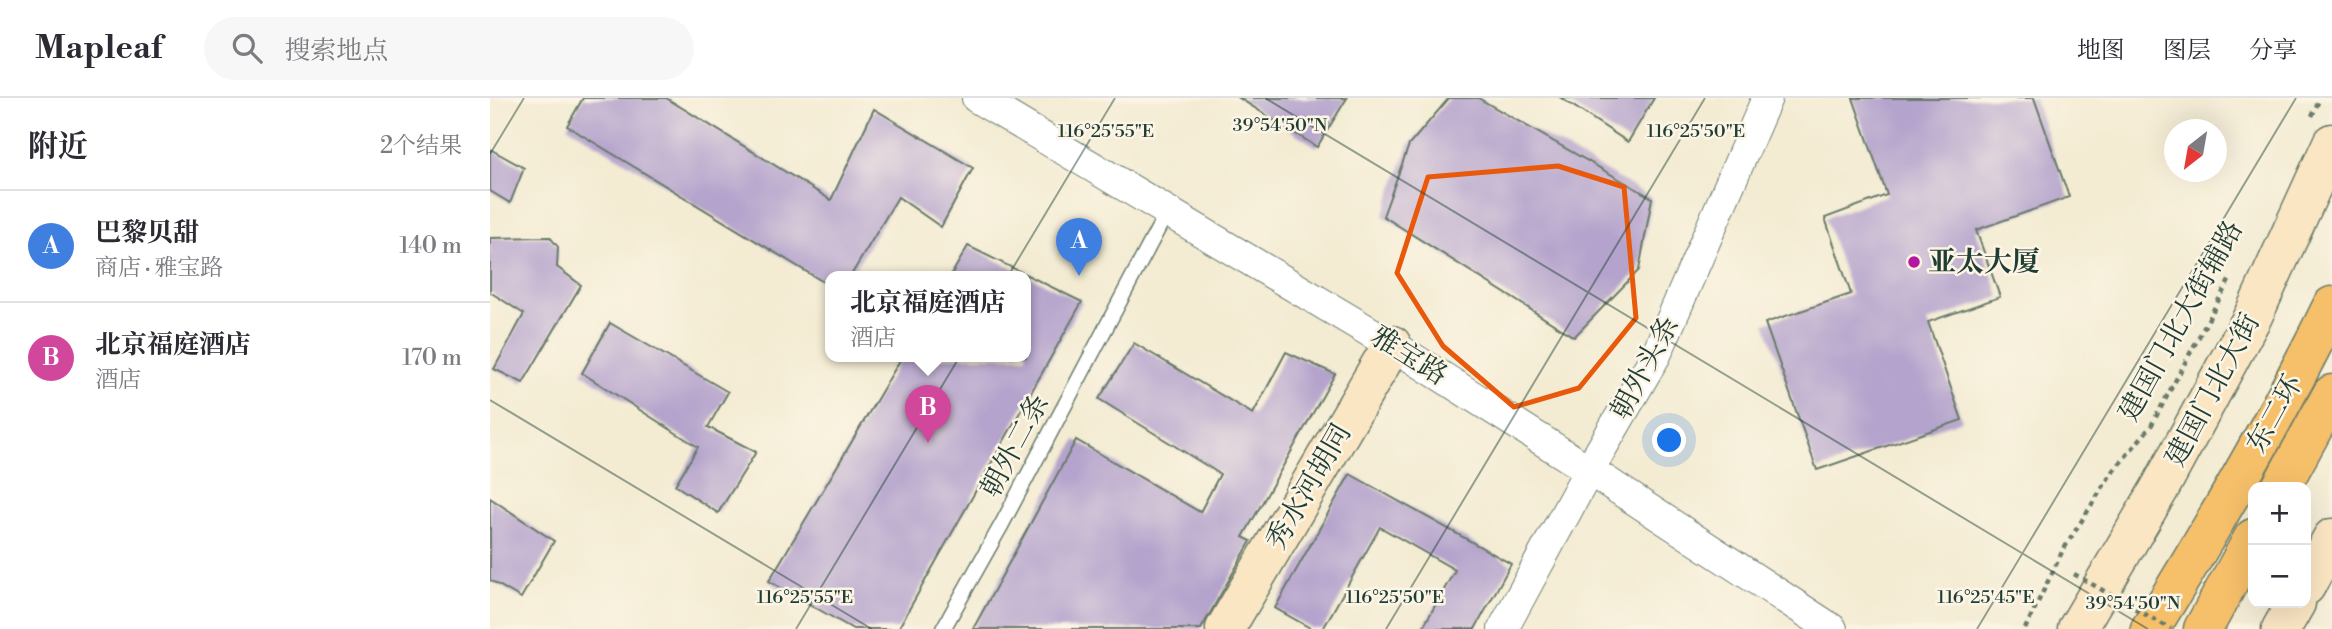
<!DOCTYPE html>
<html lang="zh">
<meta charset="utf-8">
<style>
:root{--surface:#fff;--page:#f7f7f7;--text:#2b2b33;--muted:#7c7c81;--line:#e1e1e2;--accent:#111827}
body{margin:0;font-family:"Libre Bodoni","Noto Serif SC",serif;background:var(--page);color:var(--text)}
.controls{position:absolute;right:21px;bottom:21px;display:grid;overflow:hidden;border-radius:14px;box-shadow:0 7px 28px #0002}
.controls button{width:63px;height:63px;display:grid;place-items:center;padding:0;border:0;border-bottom:2px solid var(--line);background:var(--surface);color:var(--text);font:35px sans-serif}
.compass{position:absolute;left:1674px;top:21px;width:63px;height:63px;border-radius:50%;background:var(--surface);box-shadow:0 7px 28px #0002;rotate:211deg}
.you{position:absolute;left:1180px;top:343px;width:24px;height:24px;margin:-18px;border:5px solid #fff;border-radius:50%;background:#1a73e8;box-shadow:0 0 0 10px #1a73e833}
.badge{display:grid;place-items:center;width:46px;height:46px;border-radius:50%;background:var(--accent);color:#fff;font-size:23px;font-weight:700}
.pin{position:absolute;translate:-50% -58px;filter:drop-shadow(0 2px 4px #0008)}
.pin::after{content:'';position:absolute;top:37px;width:24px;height:21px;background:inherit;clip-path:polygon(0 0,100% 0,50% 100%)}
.popup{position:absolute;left:335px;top:173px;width:206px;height:91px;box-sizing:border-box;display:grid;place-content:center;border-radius:14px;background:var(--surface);filter:drop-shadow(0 2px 5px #0005);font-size:23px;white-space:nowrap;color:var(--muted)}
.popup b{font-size:26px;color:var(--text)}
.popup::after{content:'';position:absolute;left:50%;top:100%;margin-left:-14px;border:14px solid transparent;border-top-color:var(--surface)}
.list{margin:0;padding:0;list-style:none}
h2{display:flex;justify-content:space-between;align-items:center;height:91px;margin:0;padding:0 28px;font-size:30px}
h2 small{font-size:23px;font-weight:400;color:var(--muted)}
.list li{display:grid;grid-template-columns:46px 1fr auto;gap:21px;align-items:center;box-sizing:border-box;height:112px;padding:0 28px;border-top:2px solid var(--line)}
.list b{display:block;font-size:26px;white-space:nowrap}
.list p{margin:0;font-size:23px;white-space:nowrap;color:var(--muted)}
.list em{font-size:23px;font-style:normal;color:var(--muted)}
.icon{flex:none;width:38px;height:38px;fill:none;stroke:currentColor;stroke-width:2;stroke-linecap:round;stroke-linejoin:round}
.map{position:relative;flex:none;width:1842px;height:531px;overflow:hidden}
header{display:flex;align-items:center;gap:42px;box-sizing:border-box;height:98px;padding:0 35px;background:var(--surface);border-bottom:2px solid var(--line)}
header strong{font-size:33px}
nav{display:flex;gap:38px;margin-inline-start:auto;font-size:24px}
.search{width:490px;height:63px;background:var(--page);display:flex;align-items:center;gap:18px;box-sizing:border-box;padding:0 24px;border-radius:38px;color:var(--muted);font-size:26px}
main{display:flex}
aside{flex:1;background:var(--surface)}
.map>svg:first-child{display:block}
.building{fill:#b4a3cc}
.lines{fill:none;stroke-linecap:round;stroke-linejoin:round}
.lane-casing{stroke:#697a6b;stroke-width:17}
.street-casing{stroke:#697a6b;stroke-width:32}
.secondary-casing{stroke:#697a6b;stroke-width:41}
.highway-casing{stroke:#697a6b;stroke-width:41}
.path{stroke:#697a6b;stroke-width:4.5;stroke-dasharray:5 5;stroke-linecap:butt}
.lane{stroke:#fff;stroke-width:14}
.street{stroke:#fff;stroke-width:30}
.secondary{stroke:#fbe6c4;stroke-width:38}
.highway{stroke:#f6c06b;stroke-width:38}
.path-bridge{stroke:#697a6b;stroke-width:4.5;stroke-dasharray:5 5;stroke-linecap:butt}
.marked{fill:none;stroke:#e8590c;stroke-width:5;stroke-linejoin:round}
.ticks{fill:none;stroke:#1f3d34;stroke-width:2;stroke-opacity:0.45}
.poi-dot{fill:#b5179e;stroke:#fcf5e5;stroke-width:2.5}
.labels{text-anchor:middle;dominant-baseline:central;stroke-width:5;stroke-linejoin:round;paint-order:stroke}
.poi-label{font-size:28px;font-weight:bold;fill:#1f3d34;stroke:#fcf5e5;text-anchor:start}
.street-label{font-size:28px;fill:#1f3d34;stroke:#fcf5e5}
.ticks-label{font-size:18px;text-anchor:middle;fill:#1f3d34;stroke:#fcf5e5;stroke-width:5;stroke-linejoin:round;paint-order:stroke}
</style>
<header>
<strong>Mapleaf</strong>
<div class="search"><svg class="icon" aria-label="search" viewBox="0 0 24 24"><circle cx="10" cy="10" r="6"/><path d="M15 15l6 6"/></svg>搜索地点</div>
<nav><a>地图</a><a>图层</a><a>分享</a></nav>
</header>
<main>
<aside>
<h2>附近<small>2个结果</small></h2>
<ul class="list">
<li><span class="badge" style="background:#3f7fe0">A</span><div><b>巴黎贝甜</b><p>商店 · 雅宝路</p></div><em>140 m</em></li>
<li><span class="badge" style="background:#d1479c">B</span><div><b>北京福庭酒店</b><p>酒店</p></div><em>170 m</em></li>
</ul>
</aside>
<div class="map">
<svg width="1842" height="531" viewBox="0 0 1842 531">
<rect width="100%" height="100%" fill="#fcf5e5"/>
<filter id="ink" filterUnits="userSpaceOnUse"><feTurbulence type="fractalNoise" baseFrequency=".0143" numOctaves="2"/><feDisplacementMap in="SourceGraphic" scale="14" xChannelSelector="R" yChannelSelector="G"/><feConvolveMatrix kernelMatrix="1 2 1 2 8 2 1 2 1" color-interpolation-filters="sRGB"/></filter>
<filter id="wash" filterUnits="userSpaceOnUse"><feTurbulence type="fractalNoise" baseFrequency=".00686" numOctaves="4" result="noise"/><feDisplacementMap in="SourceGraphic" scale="28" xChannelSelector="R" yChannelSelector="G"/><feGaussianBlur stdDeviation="1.57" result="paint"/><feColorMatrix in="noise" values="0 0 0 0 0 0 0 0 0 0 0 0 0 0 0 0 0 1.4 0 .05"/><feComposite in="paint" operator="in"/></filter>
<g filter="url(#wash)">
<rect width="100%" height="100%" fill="#f3ebd2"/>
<g id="blocks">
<g class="building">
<path d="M93,0H176L341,102L384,11L483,70L451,129L408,99L360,179H340V188L77,28Z"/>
<path d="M749,0H857L827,49Z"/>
<path d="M959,0H988L1162,100L1149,172L1084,239L893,118L919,47Z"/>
<path d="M1071,0H1164L1138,44Z"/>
<path d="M1363,0H1544L1579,99L1486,132L1510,199L1438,224L1472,322L1327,372L1275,225L1361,196L1335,120L1397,97Z"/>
<path d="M0,51L34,70L20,105L0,93Z"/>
<path d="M60,139L68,149L67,169L91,187L33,285L4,271L34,216L0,194V140Z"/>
<path d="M478,148L592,204L408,531H363L279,483L412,259H536V179H460Z"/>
<path d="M120,225L238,294L218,329L266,354L228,415L185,387L208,349L92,275Z"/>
<path d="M644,245L763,316L796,254L845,276L753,439L761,443L711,531H483L586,342L710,414L730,376L609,301Z"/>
<path d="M860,376L1021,466L985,531H932L965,472L890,429L833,531H822L785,510Z"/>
<path d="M0,400L64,443L31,500L0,482Z"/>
</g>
</g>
</g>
<g filter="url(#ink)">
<use href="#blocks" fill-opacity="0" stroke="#697a6b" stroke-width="2"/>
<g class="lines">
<g class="lane-casing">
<path id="lane" d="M453,531L512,426L678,112"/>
</g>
<g class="street-casing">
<g id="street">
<path d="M487,0L902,247L1099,372L1342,531"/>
<path d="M1013,531L1099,372L1166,257L1277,0"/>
</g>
</g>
<g class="secondary-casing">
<g id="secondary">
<path d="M1816,488L1842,440"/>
<path d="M735,531L902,247"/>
<path d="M1587,531L1670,390L1763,218L1842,45"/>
<path d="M1791,531L1806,505"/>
</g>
</g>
<g class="highway-casing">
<g id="highway">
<path d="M1791,389L1842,296"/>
<path d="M1660,531C1725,426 1788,318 1842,208"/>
<path d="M1713,531L1763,440"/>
</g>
</g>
<g class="path">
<path d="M1822,18L1830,0"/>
<path d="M1535,531L1572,454L1621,376L1661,328L1741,179"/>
</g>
<use href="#lane" class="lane"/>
<use href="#street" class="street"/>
<use href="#secondary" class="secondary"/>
<use href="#highway" class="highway"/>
<path class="path-bridge" d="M1584,476L1681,531"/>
</g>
</g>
<path class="marked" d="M1068,68L1134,89L1146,220L1089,290L1024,309L953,248L907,175L938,79Z"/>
<path class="ticks" d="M775,0L1658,531M0,56L34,0M0,302L382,531M306,531L625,0M896,531L1215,0M1487,531L1806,0"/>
<circle class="poi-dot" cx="1424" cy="164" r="7"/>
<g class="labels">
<g class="poi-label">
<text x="1438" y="164">亚太大厦</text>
</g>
<g class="street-label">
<text transform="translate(1691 223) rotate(-61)">建国门北大街辅路</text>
<text transform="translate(919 258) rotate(32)">雅宝路</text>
<text transform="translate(1155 270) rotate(-62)">朝外头条</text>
<text transform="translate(1723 292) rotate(-62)">建国门北大街</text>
<text transform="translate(1785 316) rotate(-61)">东二环</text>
<text transform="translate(525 348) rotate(-62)">朝外二条</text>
<text transform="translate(819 389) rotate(-60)">秀水河胡同</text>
</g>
</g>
<g class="ticks-label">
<text x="790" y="33">39°54'50"N</text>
<text x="616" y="39">116°25'55"E</text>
<text x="1206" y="39">116°25'50"E</text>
<text x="315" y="505">116°25'55"E</text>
<text x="905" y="505">116°25'50"E</text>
<text x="1496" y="505">116°25'45"E</text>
<text x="1643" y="511">39°54'50"N</text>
</g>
</svg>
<div class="controls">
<button>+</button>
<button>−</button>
</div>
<svg class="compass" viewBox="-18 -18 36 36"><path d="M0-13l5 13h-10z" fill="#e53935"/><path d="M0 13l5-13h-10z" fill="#7c7c81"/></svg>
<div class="you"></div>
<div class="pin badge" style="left:589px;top:178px;background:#3f7fe0">A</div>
<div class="pin badge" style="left:438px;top:345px;background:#d1479c">B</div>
<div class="popup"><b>北京福庭酒店</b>酒店</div>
</div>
</main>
